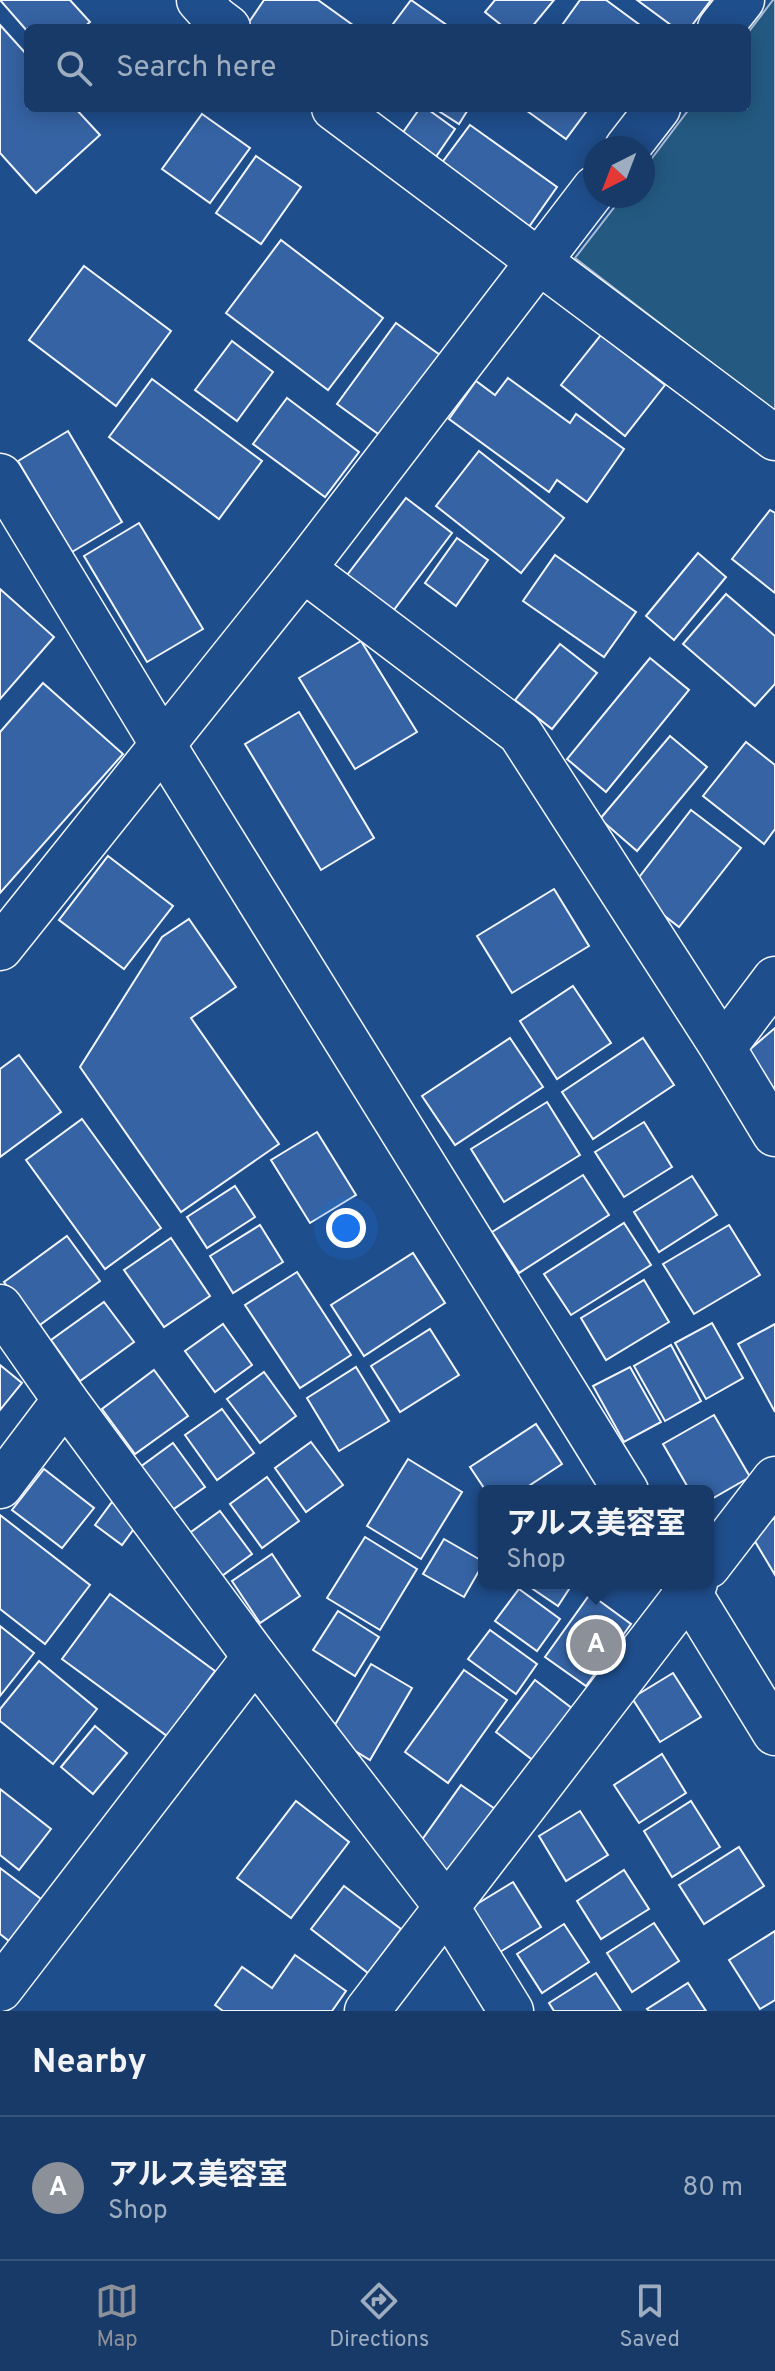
<!DOCTYPE html>
<meta charset="utf-8">
<style>
:root{--surface:#173a69;--page:#244571;--text:#f1f3f6;--muted:#9eadc0;--line:#36547d;--accent:#8c9099}
body{margin:0;font-family:Overpass,"Noto Sans JP",sans-serif;background:var(--page);color:var(--text)}
.compass{position:absolute;left:583px;top:136px;width:72px;height:72px;border-radius:50%;background:var(--surface);box-shadow:0 4px 20px #0003;rotate:222deg}
.you{position:absolute;left:346px;top:1228px;width:28px;height:28px;margin:-20px;border:6px solid #fff;border-radius:50%;background:#1a73e8;box-shadow:0 0 0 12px #1a73e833}
.badge{display:grid;place-items:center;width:52px;height:52px;border-radius:50%;background:var(--accent);color:#fff;font-size:26px;font-weight:700}
.pin{position:absolute;translate:-50% -50%;border:4px solid #fff;box-shadow:0 2px 8px #0006}
.popup{position:absolute;left:478px;top:1485px;width:236px;height:104px;box-sizing:border-box;display:grid;place-content:center;border-radius:12px;background:var(--surface);filter:drop-shadow(0 2px 6px #0005);font-size:26px;white-space:nowrap;color:var(--muted)}
.popup b{font-size:30px;color:var(--text)}
.popup::after{content:'';position:absolute;left:50%;top:100%;margin-left:-16px;border:16px solid transparent;border-top-color:var(--surface)}
.list{margin:0;padding:0;list-style:none}
h2{display:flex;justify-content:space-between;align-items:center;height:104px;margin:0;padding:0 32px;font-size:34px}
h2 small{font-size:26px;font-weight:400;color:var(--muted)}
.list li{display:grid;grid-template-columns:52px 1fr auto;gap:24px;align-items:center;box-sizing:border-box;height:144px;padding:0 32px;border-top:2px solid var(--line)}
.list b{display:block;font-size:30px;white-space:nowrap}
.list p{margin:0;font-size:26px;white-space:nowrap;color:var(--muted)}
.list em{font-size:26px;font-style:normal;color:var(--muted)}
.icon{flex:none;width:44px;height:44px;fill:none;stroke:currentColor;stroke-width:2;stroke-linecap:round;stroke-linejoin:round}
.map{position:relative;flex:none;width:775px;height:2011px;overflow:hidden}
.search{position:absolute;background:var(--surface);box-shadow:0 4px 20px #0003;left:24px;right:24px;top:24px;height:88px;display:flex;align-items:center;gap:20px;box-sizing:border-box;padding:0 28px;border-radius:12px;color:var(--muted);font-size:30px}
.sheet{height:248px;background:var(--surface)}
nav{display:flex;justify-content:space-around;align-items:center;box-sizing:border-box;height:112px;border-top:2px solid var(--line);background:var(--surface);font-size:22px;color:var(--muted)}
nav a{display:grid;justify-items:center;gap:4px}
nav .on{color:var(--accent)}
.map>svg:first-child{display:block}
.green{fill:#245a82;stroke:#a8bbd7;stroke-width:2}
.building{fill:#3563a3;stroke:#f2f6ff;stroke-width:2}
.lines{fill:none;stroke-linecap:round;stroke-linejoin:round}
.minor-casing{stroke:#f2f6ff;stroke-width:47}
.minor{stroke:#1f4e8c;stroke-width:44}
</style>
<div class="map">
<svg width="775" height="2011" viewBox="0 0 775 2011">
<rect width="100%" height="100%" fill="#1f4e8c"/>
<path class="green" d="M773,0H775V412L575,258L623,196H643V170L690,108H747V34Z"/>
<g class="building">
<path d="M0,0H70L90,22L83,28H28V32Z"/>
<path d="M264,0H318L357,28H245Z"/>
<path d="M411,0L448,26L446,28H390Z"/>
<path d="M495,0H554L531,28H505L485,12Z"/>
<path d="M580,0H606L644,28H560Z"/>
<path d="M637,0H711L690,28H675Z"/>
<path d="M0,25L28,56V108H75L100,135L36,193L0,153Z"/>
<path d="M420,108H426L455,129L431,164L397,141Z"/>
<path d="M434,108H469L459,124Z"/>
<path d="M523,108H589L566,139Z"/>
<path d="M202,114L250,148L210,203L162,169Z"/>
<path d="M470,125L557,187L526,231L438,168Z"/>
<path d="M256,156L301,187L261,244L216,213Z"/>
<path d="M281,240L383,318L328,390L226,313Z"/>
<path d="M84,266L171,331L116,406L29,340Z"/>
<path d="M396,323L440,355L381,436L337,404Z"/>
<path d="M601,335L665,385L625,436L561,385Z"/>
<path d="M232,341L273,372L237,421L195,390Z"/>
<path d="M508,378L570,423L576,414L624,449L587,502L557,480L549,492L449,419L476,381L495,395Z"/>
<path d="M152,379L262,461L219,519L109,437Z"/>
<path d="M287,398L359,452L325,497L253,444Z"/>
<path d="M68,431L122,522L72,552L18,461Z"/>
<path d="M479,451L564,518L521,573L436,506Z"/>
<path d="M406,498L452,533L390,615L344,579Z"/>
<path d="M770,510L775,513V593L732,559Z"/>
<path d="M139,523L203,629L147,662L84,556Z"/>
<path d="M457,538L488,560L456,606L425,583Z"/>
<path d="M698,553L726,577L674,640L646,616Z"/>
<path d="M555,555L636,612L604,657L523,601Z"/>
<path d="M0,589L54,637L0,699Z"/>
<path d="M726,594L775,636V684L755,706L683,644Z"/>
<path d="M361,641L417,732L355,769L299,678Z"/>
<path d="M560,644L597,673L552,729L515,700Z"/>
<path d="M650,658L689,690L606,792L567,759Z"/>
<path d="M43,683L123,754L0,893V732Z"/>
<path d="M299,712L374,838L321,870L245,744Z"/>
<path d="M670,736L707,767L637,851L600,819Z"/>
<path d="M746,742L775,765V829L764,844L703,796Z"/>
<path d="M691,810L741,848L679,927L630,889Z"/>
<path d="M108,856L173,906L124,969L59,920Z"/>
<path d="M554,889L589,946L512,993L477,936Z"/>
<path d="M189,919L236,987L191,1018L279,1144L181,1212L80,1067L162,937Z"/>
<path d="M573,986L611,1043L557,1079L520,1021Z"/>
<path d="M775,1028V1093L742,1056Z"/>
<path d="M510,1038L543,1087L455,1145L422,1096Z"/>
<path d="M643,1038L674,1085L593,1139L562,1092Z"/>
<path d="M19,1055L61,1112L0,1157V1069Z"/>
<path d="M547,1102L580,1155L504,1202L471,1149Z"/>
<path d="M82,1119L161,1228L105,1269L26,1160Z"/>
<path d="M644,1122L672,1167L624,1197L595,1152Z"/>
<path d="M317,1132L356,1195L310,1223L271,1160Z"/>
<path d="M583,1175L609,1215L519,1273L492,1232Z"/>
<path d="M692,1176L717,1215L659,1252L634,1212Z"/>
<path d="M235,1186L255,1217L207,1248L187,1217Z"/>
<path d="M624,1223L651,1265L571,1315L544,1274Z"/>
<path d="M260,1225L283,1262L233,1293L210,1256Z"/>
<path d="M729,1225L760,1275L694,1314L663,1264Z"/>
<path d="M67,1236L100,1281L37,1327L4,1282Z"/>
<path d="M171,1238L210,1296L164,1327L124,1270Z"/>
<path d="M413,1253L445,1303L364,1356L331,1305Z"/>
<path d="M297,1272L351,1355L300,1388L245,1305Z"/>
<path d="M644,1280L669,1322L606,1360L581,1318Z"/>
<path d="M104,1302L134,1342L80,1381L51,1340Z"/>
<path d="M712,1323L743,1378L706,1399L675,1343Z"/>
<path d="M223,1324L252,1365L215,1392L185,1351Z"/>
<path d="M775,1324V1412L738,1344Z"/>
<path d="M430,1329L459,1375L400,1412L371,1366Z"/>
<path d="M671,1345L701,1401L665,1421L634,1366Z"/>
<path d="M0,1365L22,1383L0,1410Z"/>
<path d="M356,1367L389,1421L339,1451L307,1398Z"/>
<path d="M630,1367L661,1422L624,1442L593,1386Z"/>
<path d="M154,1370L188,1416L135,1454L102,1409Z"/>
<path d="M264,1372L296,1416L260,1443L227,1399Z"/>
<path d="M222,1409L254,1453L217,1480L185,1435Z"/>
<path d="M714,1415L750,1477L708,1501V1491H690L663,1444Z"/>
<path d="M536,1424L562,1464L521,1491H486L470,1467Z"/>
<path d="M311,1442L343,1485L306,1512L275,1468Z"/>
<path d="M173,1443L205,1487L168,1513L136,1470Z"/>
<path d="M408,1459L462,1492L421,1559L367,1526Z"/>
<path d="M44,1469L94,1508L62,1548L12,1510Z"/>
<path d="M267,1477L299,1521L262,1548L230,1504Z"/>
<path d="M112,1502L139,1522L122,1545L95,1525Z"/>
<path d="M220,1511L252,1554L215,1581L184,1537Z"/>
<path d="M0,1515L90,1585L45,1644L0,1609Z"/>
<path d="M775,1518V1575L750,1533Z"/>
<path d="M365,1537L417,1569L380,1630L327,1598Z"/>
<path d="M444,1539L484,1562L464,1597L423,1574Z"/>
<path d="M272,1554L300,1596L260,1623L232,1581Z"/>
<path d="M524,1583H573L558,1606Z"/>
<path d="M519,1589L560,1619L537,1651L495,1621Z"/>
<path d="M110,1594L215,1671L167,1736L62,1659Z"/>
<path d="M590,1594L631,1624L586,1686L545,1657Z"/>
<path d="M338,1611L379,1637L355,1676L313,1650Z"/>
<path d="M0,1626L34,1653L0,1696Z"/>
<path d="M490,1630L537,1664L516,1694L468,1659Z"/>
<path d="M39,1661L97,1709L53,1764L0,1721V1709Z"/>
<path d="M371,1664L412,1688L370,1760L329,1735Z"/>
<path d="M464,1670L507,1700L448,1783L405,1752Z"/>
<path d="M673,1673L701,1717L660,1742L632,1698Z"/>
<path d="M535,1680L573,1709L534,1761L496,1732Z"/>
<path d="M95,1726L127,1753L93,1794L61,1767Z"/>
<path d="M662,1754L686,1793L639,1823L614,1785Z"/>
<path d="M461,1785L498,1811L451,1877L414,1851Z"/>
<path d="M0,1789L51,1829L19,1870L0,1855Z"/>
<path d="M296,1801L349,1842L291,1918L237,1878Z"/>
<path d="M691,1801L720,1847L672,1877L644,1831Z"/>
<path d="M580,1811L608,1855L566,1881L539,1836Z"/>
<path d="M739,1847L764,1886L704,1924L679,1885Z"/>
<path d="M0,1868L41,1899L9,1941L0,1934Z"/>
<path d="M624,1870L649,1909L601,1939L577,1901Z"/>
<path d="M513,1882L541,1927L500,1952L472,1907Z"/>
<path d="M344,1886L401,1929L368,1973L311,1929Z"/>
<path d="M654,1923L679,1961L632,1992L607,1953Z"/>
<path d="M564,1924L589,1962L542,1993L517,1954Z"/>
<path d="M775,1931V2000L760,2009L729,1960Z"/>
<path d="M295,1955L346,1991L332,2011H223L215,2005L242,1967L272,1988Z"/>
<path d="M596,1973L621,2011H554L549,2003Z"/>
<path d="M688,1983L706,2011H649L647,2009Z"/>
</g>
<g class="lines">
<g class="minor-casing">
<g id="minor">
<path d="M199,0L215,18L228,28"/>
<path d="M720,28L742,0"/>
<path d="M334,108L775,438"/>
<path d="M627,148L658,108"/>
<path d="M0,476L163,745L626,1491"/>
<path d="M303,569L520,733L723,1048"/>
<path d="M0,948L303,569L595,188"/>
<path d="M775,979L723,1048L775,1134"/>
<path d="M0,1307L65,1400L255,1657L446,1906L511,2011"/>
<path d="M0,1486L65,1400"/>
<path d="M708,1566L775,1479"/>
<path d="M683,1583L775,1733"/>
<path d="M0,1989L255,1657"/>
<path d="M367,2011L695,1583"/>
</g>
</g>
<use href="#minor" class="minor"/>
</g>
</svg>
<svg class="compass" viewBox="-18 -18 36 36"><path d="M0-13l5 13h-10z" fill="#e53935"/><path d="M0 13l5-13h-10z" fill="#9eadc0"/></svg>
<div class="you"></div>
<div class="pin badge" style="left:596px;top:1645px">A</div>
<div class="popup"><b>アルス美容室</b>Shop</div>
<div class="search"><svg class="icon" aria-label="search" viewBox="0 0 24 24"><circle cx="10" cy="10" r="6"/><path d="M15 15l6 6"/></svg>Search here</div>
</div>
<section class="sheet">
<h2>Nearby<small></small></h2>
<ul class="list">
<li><span class="badge">A</span><div><b>アルス美容室</b><p>Shop</p></div><em>80 m</em></li>
</ul>
</section>
<nav>
<a class="on"><svg class="icon" aria-label="map" viewBox="0 0 24 24"><path d="M3 6l6-2 6 2 6-2v14l-6 2-6-2-6 2zM9 4v14M15 6v14"/></svg>Map</a>
<a><svg class="icon" aria-label="directions" viewBox="0 0 24 24"><path d="M12 3l9 9-9 9-9-9zM9 14v-3h6M13 9l2 2-2 2"/></svg>Directions</a>
<a><svg class="icon" aria-label="saved" viewBox="0 0 24 24"><path d="M7 4h10v16l-5-4-5 4z"/></svg>Saved</a>
</nav>
